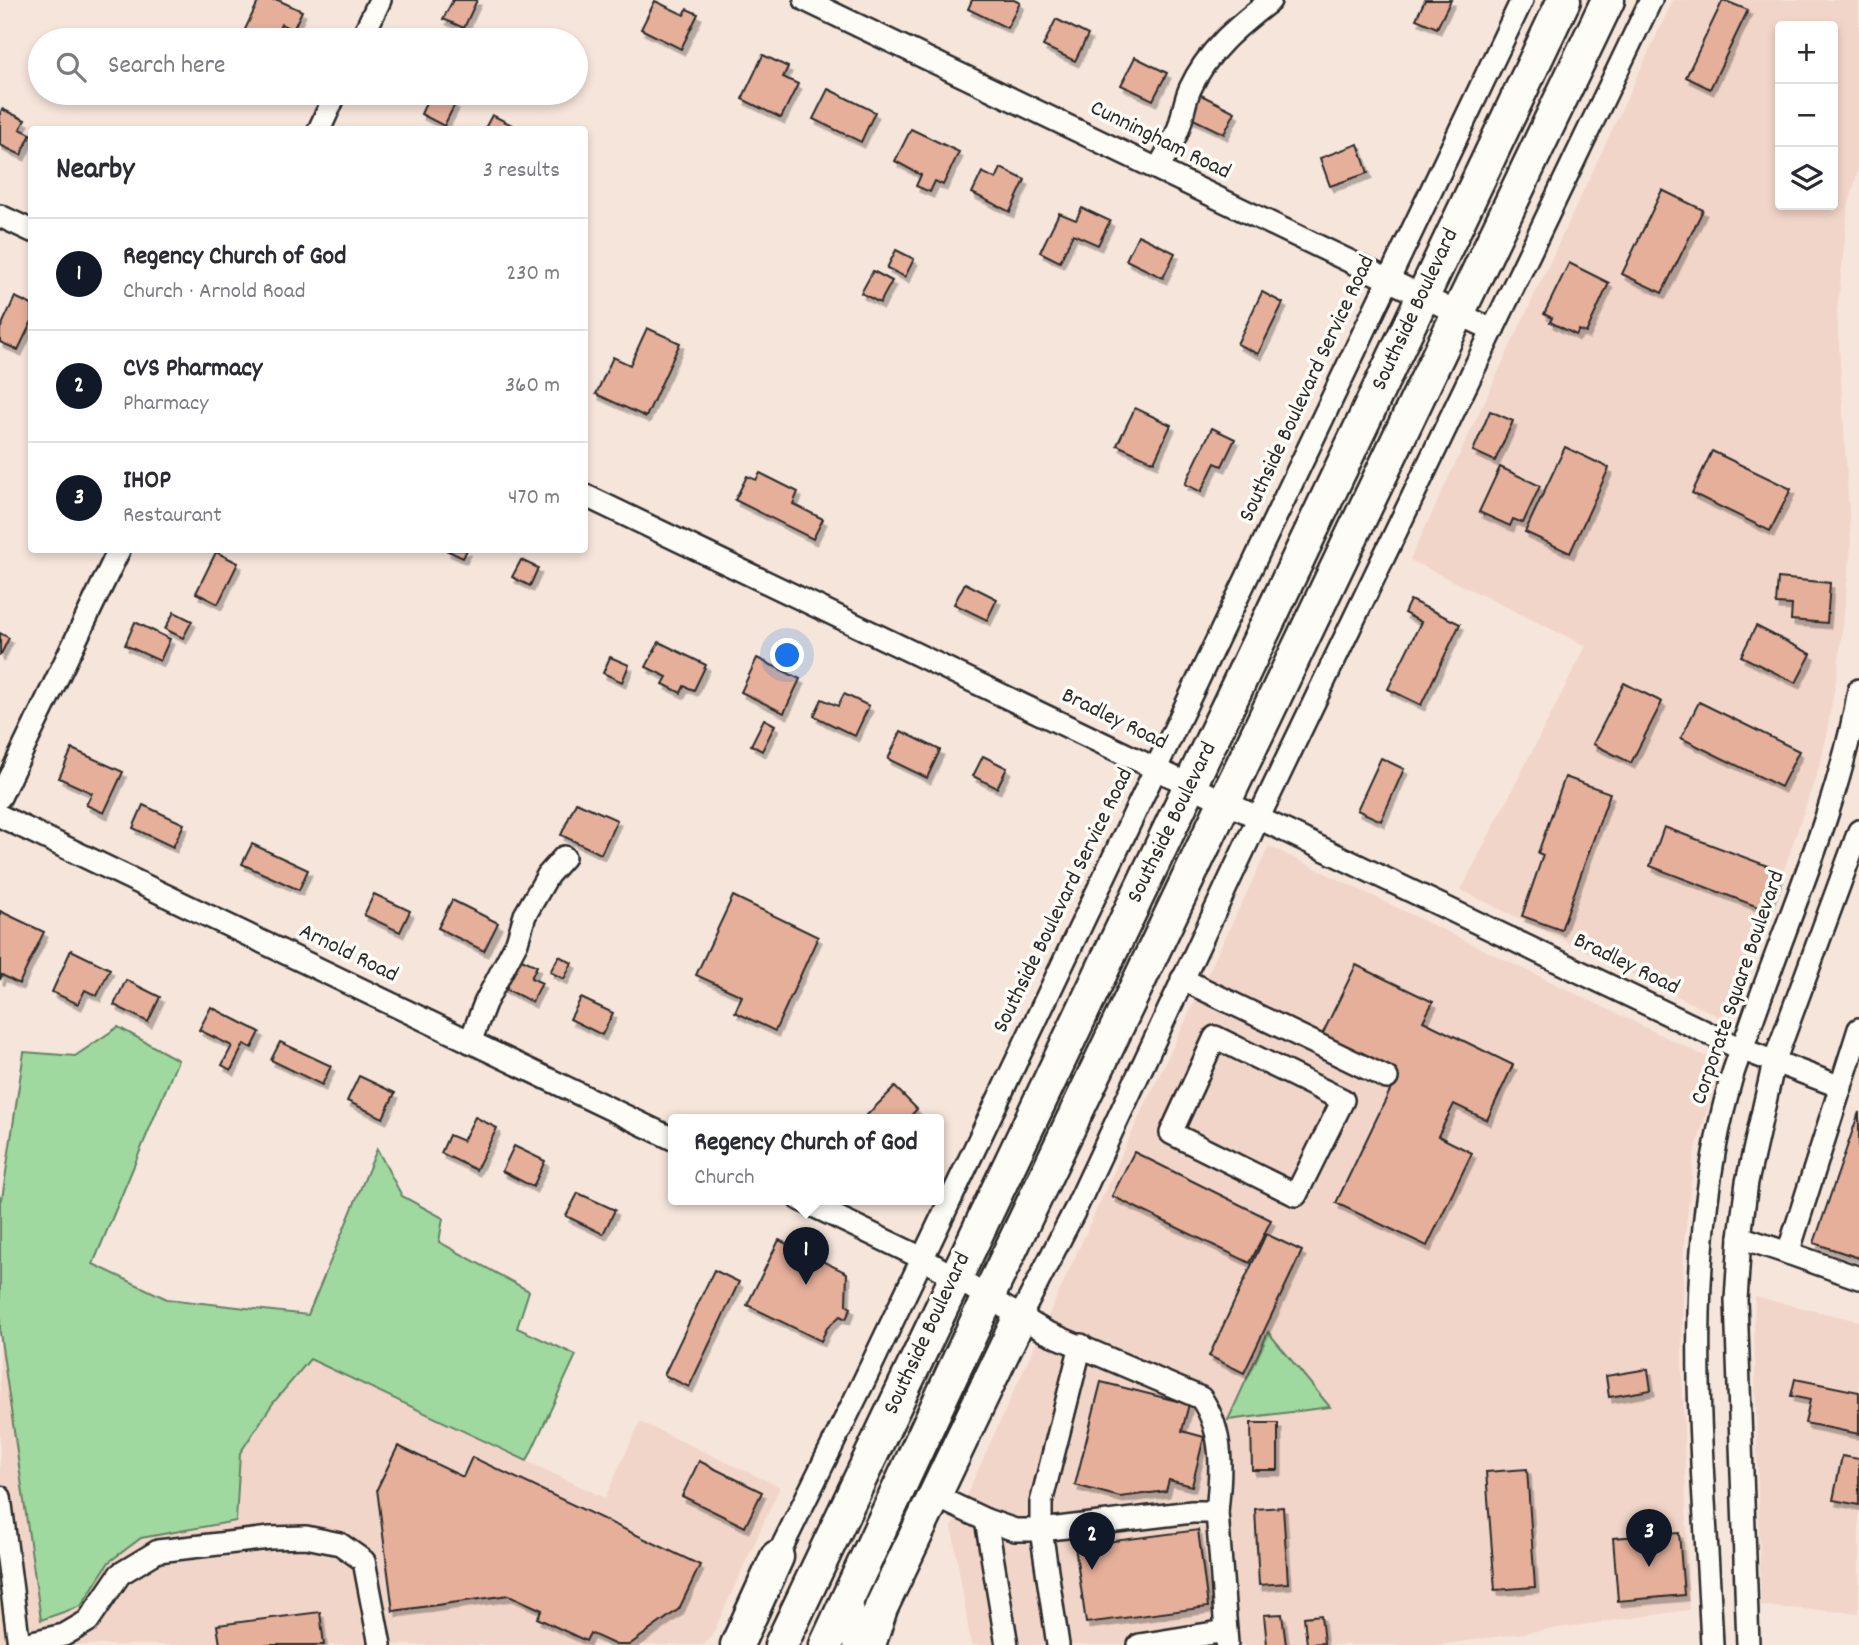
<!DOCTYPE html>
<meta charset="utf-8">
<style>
:root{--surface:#fff;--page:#f7f7f7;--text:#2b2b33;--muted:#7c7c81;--line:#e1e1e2;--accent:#111827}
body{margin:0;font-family:Dekko,sans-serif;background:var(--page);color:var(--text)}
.controls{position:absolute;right:21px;top:21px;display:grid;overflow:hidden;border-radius:7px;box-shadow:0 4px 10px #0003}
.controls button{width:63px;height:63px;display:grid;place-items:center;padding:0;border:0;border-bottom:2px solid var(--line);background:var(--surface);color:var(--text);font:35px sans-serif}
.you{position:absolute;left:788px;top:656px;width:24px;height:24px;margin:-18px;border:5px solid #fff;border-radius:50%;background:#1a73e8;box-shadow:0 0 0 10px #1a73e833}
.badge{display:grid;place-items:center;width:46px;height:46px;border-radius:50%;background:var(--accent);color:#fff;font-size:23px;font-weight:700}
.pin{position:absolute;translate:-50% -58px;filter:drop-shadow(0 2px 4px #0008)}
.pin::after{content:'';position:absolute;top:37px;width:24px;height:21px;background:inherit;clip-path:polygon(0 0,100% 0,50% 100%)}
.popup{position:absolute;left:668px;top:1114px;width:276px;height:91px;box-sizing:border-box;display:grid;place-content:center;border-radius:7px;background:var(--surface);filter:drop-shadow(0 2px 5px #0005);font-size:23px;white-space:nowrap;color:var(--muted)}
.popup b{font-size:26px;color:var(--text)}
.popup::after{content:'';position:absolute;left:50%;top:100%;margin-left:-14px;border:14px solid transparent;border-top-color:var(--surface)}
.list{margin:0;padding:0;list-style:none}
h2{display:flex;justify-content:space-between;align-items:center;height:91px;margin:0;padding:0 28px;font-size:30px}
h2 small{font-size:23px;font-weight:400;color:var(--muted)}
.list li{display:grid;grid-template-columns:46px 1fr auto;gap:21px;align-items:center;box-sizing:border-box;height:112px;padding:0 28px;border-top:2px solid var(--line)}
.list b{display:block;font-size:26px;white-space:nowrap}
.list p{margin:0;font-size:23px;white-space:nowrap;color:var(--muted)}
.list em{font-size:23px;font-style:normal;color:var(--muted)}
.icon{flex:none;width:38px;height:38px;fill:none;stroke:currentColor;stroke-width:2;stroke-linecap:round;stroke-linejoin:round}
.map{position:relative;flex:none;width:1859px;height:1645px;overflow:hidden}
.search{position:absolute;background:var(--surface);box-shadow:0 4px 10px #0003;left:28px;top:28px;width:560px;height:77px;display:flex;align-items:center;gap:18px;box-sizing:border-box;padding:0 24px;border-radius:38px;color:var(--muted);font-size:26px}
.panel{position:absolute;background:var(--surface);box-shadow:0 4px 10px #0003;left:28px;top:126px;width:560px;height:427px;border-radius:7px}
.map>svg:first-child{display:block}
.built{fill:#f1d5c8;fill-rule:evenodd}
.green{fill:#9fd99f;stroke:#658265;stroke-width:2}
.building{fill:#e5af9a;stroke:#2b2b2b;stroke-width:2;filter:url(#shadow)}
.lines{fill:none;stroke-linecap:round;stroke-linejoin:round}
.minor-casing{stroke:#2b2b2b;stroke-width:26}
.major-casing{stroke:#2b2b2b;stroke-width:32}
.highway-casing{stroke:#2b2b2b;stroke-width:37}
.minor{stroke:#fdfcf7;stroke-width:21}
.major{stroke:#fdfcf7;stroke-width:26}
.highway{stroke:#fdfcf7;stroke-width:32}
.labels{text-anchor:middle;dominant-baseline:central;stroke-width:7;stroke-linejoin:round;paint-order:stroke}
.street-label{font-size:23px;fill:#2b2b2b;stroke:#fdfcf7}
</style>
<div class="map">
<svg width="1859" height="1645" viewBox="0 0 1859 1645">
<defs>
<filter id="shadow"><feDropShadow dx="3.5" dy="5.5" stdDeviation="0" flood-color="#0004"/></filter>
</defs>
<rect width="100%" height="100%" fill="#f6e5db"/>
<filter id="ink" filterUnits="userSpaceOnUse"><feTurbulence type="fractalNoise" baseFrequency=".0143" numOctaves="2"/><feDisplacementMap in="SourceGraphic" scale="14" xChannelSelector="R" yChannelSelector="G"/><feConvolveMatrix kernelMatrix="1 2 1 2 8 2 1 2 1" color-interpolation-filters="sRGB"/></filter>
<g filter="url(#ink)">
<g class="built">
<path d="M1673,0H1859V167L1848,208L1837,312L1851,547L1838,668L1822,758L1732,1023L1461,890L1586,646L1410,560ZM1780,26H1833V205H1780Z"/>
<path d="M1269,846L1713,1060L1717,1075L1694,1155L1684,1244L1682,1361L1689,1610L1438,1645H971L952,1527L1126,1145Z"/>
<path d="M1755,1297L1859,1321V1613L1761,1606L1754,1330Z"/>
<path d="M0,1333L41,1619L81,1606L109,1562L141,1538L236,1521L240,1454L273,1403L310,1359L605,1498L640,1422L780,1487L711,1638L703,1645H0Z"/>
</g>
<g class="green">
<path d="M118,1027L178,1060L93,1264L167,1299L308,1315L377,1149L402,1196L443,1218L439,1242L529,1291L517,1328L576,1355L527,1461L310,1359L273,1403L240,1453L236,1521L141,1538L109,1562L81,1606L41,1620L0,1333V1197L2,1199L24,1052L75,1056Z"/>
<path d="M1268,1332L1330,1407L1228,1420Z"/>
</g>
<g class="building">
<path d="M259,0H278L302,11L293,30L281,24L274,40H240Z"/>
<path d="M453,0H477L464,28L443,19Z"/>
<path d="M972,0H1014L1020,3L1007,28L968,9Z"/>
<path d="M1425,0H1451L1437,28L1416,19Z"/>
<path d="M1723,0L1748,10L1710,89L1686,77Z"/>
<path d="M655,1L684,15L687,9L698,14L681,49L641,29Z"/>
<path d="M1056,19L1088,35L1075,61L1043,46Z"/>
<path d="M763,55L788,67L783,77L798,84L781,118L742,99Z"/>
<path d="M1135,57L1167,73L1153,100L1121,85Z"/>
<path d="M828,89L875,112L861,142L813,119Z"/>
<path d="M422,93H457L452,103L455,104L444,126L421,114L429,96Z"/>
<path d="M1197,93L1235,112L1224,134L1187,116Z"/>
<path d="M2,109L25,120L20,129L31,134L21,155L0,145V114Z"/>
<path d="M492,115L518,128L517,130H484Z"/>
<path d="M911,129L959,152L943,185L935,181L930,192L916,186L921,175L895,161Z"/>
<path d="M1358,144L1368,173L1330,186L1320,158Z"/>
<path d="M1001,168L1025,180L1010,212L972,193L982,172L996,179Z"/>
<path d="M1662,190L1703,210L1662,293L1622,274Z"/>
<path d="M1082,208L1110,221L1098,245L1073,234L1060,262L1040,252L1059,213L1076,220Z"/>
<path d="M1138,235L1175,253L1163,278L1126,260Z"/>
<path d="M896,250L914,259L905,277L887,268Z"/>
<path d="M1569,263L1609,283L1586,333L1579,330L1576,335L1550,322L1552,318L1544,314Z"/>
<path d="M873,271L892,281L880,303L861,293Z"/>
<path d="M1262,292L1283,303L1258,354L1237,344Z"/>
<path d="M15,297L32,305V321L18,350L0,342V329Z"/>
<path d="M647,328L680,343L646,417L596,394L613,357L630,365Z"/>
<path d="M1135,408L1171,425L1154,462L1117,445Z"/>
<path d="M1490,411L1513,421L1495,461L1473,451Z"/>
<path d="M1212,428L1235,439L1222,466L1215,463L1201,492L1185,484Z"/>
<path d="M1565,447L1609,468L1570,553L1525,532Z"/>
<path d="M1712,451L1791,489L1770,531L1692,493Z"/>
<path d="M1500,467L1540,486L1523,523L1513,519L1510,526L1479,512Z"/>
<path d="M760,473L798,492L793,504L823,519L813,539L735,500L747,476L756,480Z"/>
<path d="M446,550H467L463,558Z"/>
<path d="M216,552L238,563L218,604L196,593Z"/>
<path d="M521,560L538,568L530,586L512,577Z"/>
<path d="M1778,578L1830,583L1827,623L1791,620L1792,605L1776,604Z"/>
<path d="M965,583L997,599L987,620L954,604Z"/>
<path d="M1410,600L1460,624L1421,705L1388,689L1421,622L1404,613Z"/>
<path d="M174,612L192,621L183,638L165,629Z"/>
<path d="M135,622L170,639L160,661L125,645Z"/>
<path d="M1756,626L1811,654L1796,683L1741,656Z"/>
<path d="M0,633L9,638L0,656Z"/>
<path d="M659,642L706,665L694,690L684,686L681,693L663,684L667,677L646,667Z"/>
<path d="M610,657L629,665L622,682L603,673Z"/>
<path d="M757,658L800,679L784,713L741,692Z"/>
<path d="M1624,683L1662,702L1631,763L1593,744Z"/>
<path d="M844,694L869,706L855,736L814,716L822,699L838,706Z"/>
<path d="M1699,702L1799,751L1781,787L1681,738Z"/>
<path d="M764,719L775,725L762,751L751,745Z"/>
<path d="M901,731L940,750L927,778L888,759Z"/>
<path d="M72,749L123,772L104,813L86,805L92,793L59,778Z"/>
<path d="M983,756L1007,768L997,788L973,776Z"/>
<path d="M1381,758L1404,769L1381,821L1357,810Z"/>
<path d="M1565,777L1610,793L1561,930L1522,916L1543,855L1538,853Z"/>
<path d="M576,802L617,820L601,854L561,835Z"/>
<path d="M143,805L184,824L173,847L133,828Z"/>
<path d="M1664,827L1781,871L1766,910L1650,866Z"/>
<path d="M252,844L308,870L299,890L242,864Z"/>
<path d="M374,894L410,911L400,932L364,915Z"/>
<path d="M733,896L818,937L775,1031L735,1012L742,996L696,975Z"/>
<path d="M452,900L498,923L484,951L438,928Z"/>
<path d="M0,911L44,932L19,984L2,975L0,980Z"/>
<path d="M71,950L110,969L97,996L85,990L78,1004L52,992Z"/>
<path d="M559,956L572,963L564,979L550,972Z"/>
<path d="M517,957L537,966L531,978L542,983L532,1002L502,987Z"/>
<path d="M1356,965L1433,1002L1423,1021L1513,1065L1487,1120L1454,1104L1438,1136L1472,1153L1427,1246L1336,1203L1398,1074L1321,1037Z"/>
<path d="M126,980L160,997L148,1022L114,1005Z"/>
<path d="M581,998L613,1013L602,1035L570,1019Z"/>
<path d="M211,1007L260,1032L252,1048L244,1044L231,1070L222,1065L232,1046L199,1030Z"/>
<path d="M280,1042L331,1066L322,1085L271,1060Z"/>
<path d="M359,1076L395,1093L383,1118L347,1101Z"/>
<path d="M895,1087L917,1109L908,1119H863Z"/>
<path d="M1859,1112V1258L1814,1243Z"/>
<path d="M475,1117L497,1128L476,1170L441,1153L449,1135L463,1141Z"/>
<path d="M514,1146L545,1161L533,1187L502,1171Z"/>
<path d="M1134,1152L1271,1220L1250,1263L1112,1196Z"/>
<path d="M578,1193L615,1210L603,1234L566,1216Z"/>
<path d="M1266,1234L1302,1251L1244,1373L1209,1356Z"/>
<path d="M779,1240L847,1273L846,1305L851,1308L846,1319L840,1316L827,1328L821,1341L747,1305Z"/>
<path d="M714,1270L739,1282L689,1387L664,1375Z"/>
<path d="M1648,1369L1651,1390L1609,1397L1606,1376Z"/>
<path d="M1795,1379L1859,1392V1434L1805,1423L1810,1400L1791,1396Z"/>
<path d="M1101,1382L1189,1404L1182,1431L1204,1437L1192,1486L1169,1480L1166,1491L1120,1497L1075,1485Z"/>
<path d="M1251,1423H1278V1470H1252Z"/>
<path d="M398,1446L463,1477L472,1457L700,1565L679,1609L629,1645H616L590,1633L586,1641L537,1618L542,1610L509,1595L393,1611L377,1489Z"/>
<path d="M1842,1456L1859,1459V1505L1833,1500Z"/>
<path d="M699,1461L762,1492L745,1527L682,1496Z"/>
<path d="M1527,1469L1535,1587L1495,1590L1486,1472Z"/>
<path d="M1283,1507L1288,1583L1259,1585L1255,1509Z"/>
<path d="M1198,1530L1208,1607L1086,1623L1075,1546Z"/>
<path d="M1679,1533L1684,1595L1618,1601L1613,1538Z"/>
<path d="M320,1612L324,1645H220L217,1625Z"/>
<path d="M1282,1614L1286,1645H1267L1264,1615Z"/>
<path d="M1321,1615L1324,1643L1307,1644L1304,1617Z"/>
</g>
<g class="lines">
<g class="minor-casing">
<g id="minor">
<path d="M805,0L1493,330"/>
<path d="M361,40L380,0"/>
<path d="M319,130L336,93"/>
<path d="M1158,169C1164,157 1173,144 1178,130C1183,117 1184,102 1190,89C1207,51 1238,26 1270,1"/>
<path d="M0,216L32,231"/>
<path d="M584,495L1741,1049L1841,1087"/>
<path d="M0,797L119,550"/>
<path d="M0,816L673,1139"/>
<path d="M1182,979L1387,1078"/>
<path d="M1859,1029L1788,1253L1859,1278"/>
<path d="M1215,1037L1343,1100L1296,1195L1171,1133Z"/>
<path d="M470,1042L485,1003L517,942L525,915L548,875L564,857"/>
<path d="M799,1199L922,1258L1046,1332L1201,1398C1225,1433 1221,1473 1217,1512"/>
<path d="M1740,1237L1788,1253"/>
<path d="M1020,1317L1076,1208L1258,819L1651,0"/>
<path d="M935,1496L986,1520L1015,1530H1041L1192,1512H1217L1226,1631"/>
<path d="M0,1497L19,1645"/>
<path d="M986,1520L1007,1645"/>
<path d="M777,1557L863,1383L1522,0"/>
<path d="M19,1645L64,1635L88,1621L120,1574L158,1551L270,1538L306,1537L340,1544L364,1561L380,1645"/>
<path d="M1058,1645L1041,1530V1503L1081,1345"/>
<path d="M1139,1645L1226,1631L1227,1643"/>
<path d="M1712,1645C1704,1460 1679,1268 1729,1087C1734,1066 1743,1047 1750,1027C1788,916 1839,806 1859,690"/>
<path d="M1748,1645L1736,1300L1740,1237L1747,1182L1774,1062L1859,831"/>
</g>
</g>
<g class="major-casing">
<path id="major" d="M848,1597L857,1645"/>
</g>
<g class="highway-casing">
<g id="highway">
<path d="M737,1645L777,1557"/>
<path d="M781,1645L1564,0"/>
<path d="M826,1645L988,1297L1608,0"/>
<path d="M869,1645L881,1608L1020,1317"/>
</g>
</g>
<use href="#minor" class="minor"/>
<use href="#major" class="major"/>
<use href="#highway" class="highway"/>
</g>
</g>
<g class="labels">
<g class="street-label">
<text transform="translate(1160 141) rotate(26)">Cunningham Road</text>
<text transform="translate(1416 310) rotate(-65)">Southside Boulevard</text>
<text transform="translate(1308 389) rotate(-65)">Southside Boulevard Service Road</text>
<text transform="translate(1114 720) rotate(26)">Bradley Road</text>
<text transform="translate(1173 823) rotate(-64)">Southside Boulevard</text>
<text transform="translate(1064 901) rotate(-64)">Southside Boulevard Service Road</text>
<text transform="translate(348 954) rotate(26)">Arnold Road</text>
<text transform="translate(1626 965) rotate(26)">Bradley Road</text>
<text transform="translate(1739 988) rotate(-71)">Corporate Square Boulevard</text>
<text transform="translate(928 1334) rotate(-65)">Southside Boulevard</text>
</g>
</g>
</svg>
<div class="controls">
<button>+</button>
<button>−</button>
<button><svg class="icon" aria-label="layers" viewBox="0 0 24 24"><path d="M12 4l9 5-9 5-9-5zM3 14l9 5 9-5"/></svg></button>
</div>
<div class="you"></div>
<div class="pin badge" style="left:806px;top:1285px">1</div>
<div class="popup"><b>Regency Church of God</b>Church</div>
<div class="pin badge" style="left:1092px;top:1570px">2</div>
<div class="pin badge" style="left:1649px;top:1567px">3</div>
<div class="search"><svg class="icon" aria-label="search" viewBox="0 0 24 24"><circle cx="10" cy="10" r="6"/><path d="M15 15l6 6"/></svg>Search here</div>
<section class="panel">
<h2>Nearby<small>3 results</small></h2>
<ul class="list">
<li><span class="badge">1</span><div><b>Regency Church of God</b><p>Church · Arnold Road</p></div><em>230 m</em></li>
<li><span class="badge">2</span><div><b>CVS Pharmacy</b><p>Pharmacy</p></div><em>360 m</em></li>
<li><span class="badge">3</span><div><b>IHOP</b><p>Restaurant</p></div><em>470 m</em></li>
</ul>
</section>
</div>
